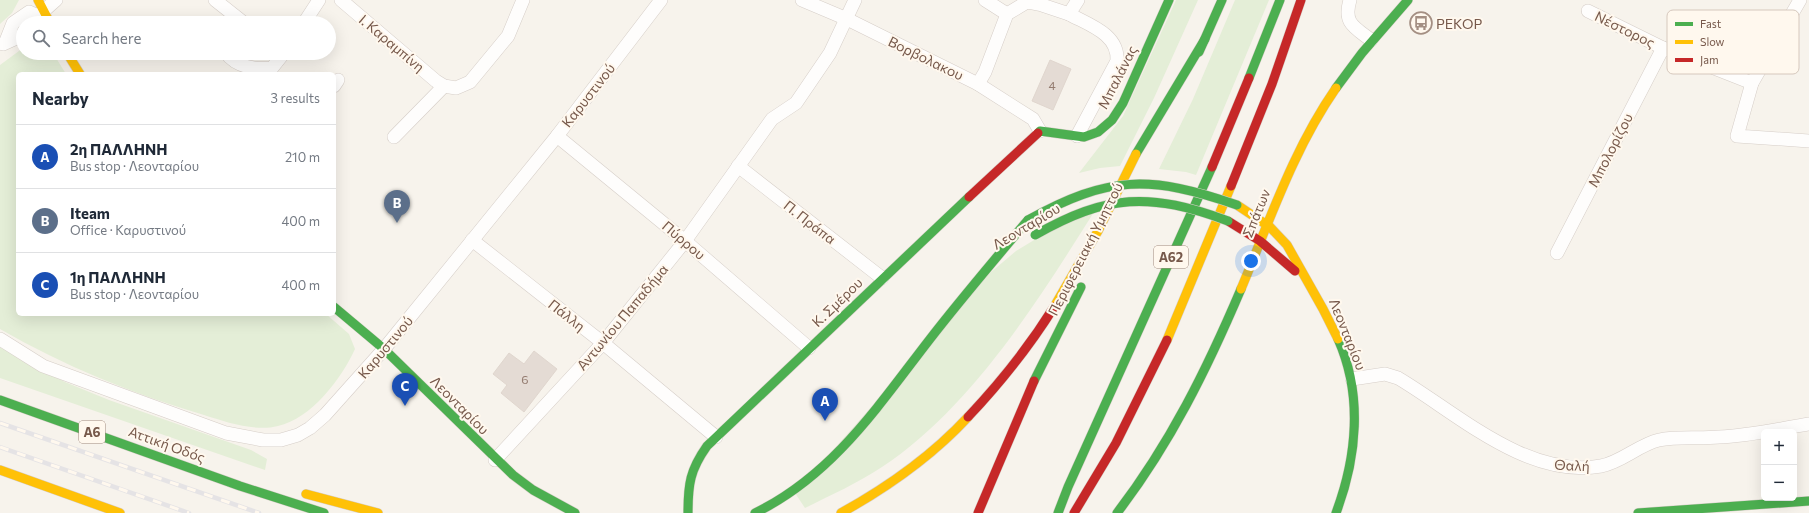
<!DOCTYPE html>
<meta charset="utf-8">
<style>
:root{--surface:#fff;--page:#f2f2f3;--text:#1f2937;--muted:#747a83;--line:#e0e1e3;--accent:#0b8043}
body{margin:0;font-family:Commissioner,sans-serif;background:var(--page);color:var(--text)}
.controls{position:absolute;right:12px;bottom:12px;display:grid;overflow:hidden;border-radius:6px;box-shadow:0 4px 16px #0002}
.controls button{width:36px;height:36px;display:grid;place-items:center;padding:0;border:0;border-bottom:1px solid var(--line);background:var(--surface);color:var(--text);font:20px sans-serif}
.you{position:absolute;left:1251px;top:261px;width:14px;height:14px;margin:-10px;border:3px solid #fff;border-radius:50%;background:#1a73e8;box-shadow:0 0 0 6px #1a73e833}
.badge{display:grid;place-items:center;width:26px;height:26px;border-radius:50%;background:var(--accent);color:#fff;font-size:13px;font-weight:700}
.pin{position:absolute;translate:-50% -33px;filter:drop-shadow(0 1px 2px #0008)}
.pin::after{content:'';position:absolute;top:21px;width:14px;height:12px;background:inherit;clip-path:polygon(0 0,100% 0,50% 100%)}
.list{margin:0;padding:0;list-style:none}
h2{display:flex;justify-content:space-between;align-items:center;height:52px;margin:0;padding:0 16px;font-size:17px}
h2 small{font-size:13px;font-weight:400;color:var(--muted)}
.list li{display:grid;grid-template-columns:26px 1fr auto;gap:12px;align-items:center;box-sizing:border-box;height:64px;padding:0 16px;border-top:1px solid var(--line)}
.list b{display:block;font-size:15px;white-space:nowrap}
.list p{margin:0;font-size:13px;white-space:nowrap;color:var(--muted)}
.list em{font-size:13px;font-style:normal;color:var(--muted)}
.icon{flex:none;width:22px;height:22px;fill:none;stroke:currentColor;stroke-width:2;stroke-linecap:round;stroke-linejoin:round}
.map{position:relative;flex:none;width:1809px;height:513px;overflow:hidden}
.search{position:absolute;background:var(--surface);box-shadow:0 4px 16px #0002;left:16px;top:16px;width:320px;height:44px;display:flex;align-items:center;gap:10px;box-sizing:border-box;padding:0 14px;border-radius:22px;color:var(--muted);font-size:15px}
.panel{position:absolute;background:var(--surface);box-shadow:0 4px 16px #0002;left:16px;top:72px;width:320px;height:244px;border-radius:6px}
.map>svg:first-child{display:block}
.green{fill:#e4eed7}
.building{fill:#e4dbd4;stroke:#e0d6ce}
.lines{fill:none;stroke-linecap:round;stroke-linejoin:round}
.street-casing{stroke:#d6cec8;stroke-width:14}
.fast-casing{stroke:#d7cec8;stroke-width:10}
.slow-casing{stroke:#d7cec8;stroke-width:10}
.jam-casing{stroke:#d7cec8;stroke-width:10}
.street{stroke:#fefdfc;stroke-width:13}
.fast{stroke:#4caf50;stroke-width:9}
.slow{stroke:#ffc107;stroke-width:9}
.jam{stroke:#c62828;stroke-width:9}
.rail-casing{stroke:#e5e3e5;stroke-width:4.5}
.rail{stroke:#fff8ee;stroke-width:3;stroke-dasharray:9;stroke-linecap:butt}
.fast-bridge-casing{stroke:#d7cec8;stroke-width:10;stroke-linecap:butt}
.fast-bridge{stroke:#4caf50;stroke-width:9}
.labels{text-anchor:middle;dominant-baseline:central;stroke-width:4;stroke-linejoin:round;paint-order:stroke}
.number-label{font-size:12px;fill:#947c70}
.shield{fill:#fff8ee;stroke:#a0897c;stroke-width:1}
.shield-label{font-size:13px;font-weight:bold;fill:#77594b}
.poi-label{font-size:14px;fill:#77594b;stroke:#fff8ee;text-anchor:start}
.street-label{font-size:14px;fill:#77594b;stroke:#fff8ee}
.key{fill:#fff8ee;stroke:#d6c8bd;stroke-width:1}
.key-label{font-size:11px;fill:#77594b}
</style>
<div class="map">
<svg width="1809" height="513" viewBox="0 0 1809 513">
<rect width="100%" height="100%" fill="#f7f3ec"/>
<g class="green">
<path d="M0,0H19L12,13L0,24Z"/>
<path d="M1176,0H1198L1154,98L1120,166L1100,168L1079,173L1123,116Z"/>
<path d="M1235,0H1269L1196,175L1186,172L1159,169L1193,99Z"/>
<path d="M23,48V53H53L66,74H18V314H326L349,334L355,349C342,378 311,419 278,426C255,432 226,422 204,415C133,394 64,366 0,329V65Z"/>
<path d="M1094,212C1038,301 971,408 882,467C858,483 831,495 805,508L795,493L990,273L1016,251L1044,234Z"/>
<path d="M0,347L65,382L109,400L251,450L267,459L265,470L0,378Z"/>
</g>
<g class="building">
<path d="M1050,60L1071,69L1053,110L1032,101Z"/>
<path d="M534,351L557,369L524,412L501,393L507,385L493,374L509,353L524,364Z"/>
</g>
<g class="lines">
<g class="street-casing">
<g id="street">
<path d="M215,0L244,23"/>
<path d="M341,0L436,81L444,86L456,88L470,82L508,36L523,0"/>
<path d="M802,0L847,19L978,84L1033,119L1040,131"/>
<path d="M985,0L1007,14"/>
<path d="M1350,0C1343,23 1354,27 1371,40"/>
<path d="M1800,0L1752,83L1737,136L1809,141"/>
<path d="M1588,11L1663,48L1752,83"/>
<path d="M1069,14C1089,25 1119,34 1117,61L1077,136"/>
<path d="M38,16L56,0"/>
<path d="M304,23L319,0"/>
<path d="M6,41L13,23L29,12L38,16"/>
<path d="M3,44L23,35"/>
<path d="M226,53C236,67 256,70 272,68L284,53"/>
<path d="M978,84L985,72L1007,14L1027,2L1042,5L1069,14L1078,0"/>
<path d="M334,86L338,80"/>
<path d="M557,136L685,241L809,348"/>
<path d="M394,137L444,86"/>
<path d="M738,166L882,278"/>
<path d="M472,240L603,343L716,437"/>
<path d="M1557,253L1663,48"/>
<path d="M0,339L43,366L226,433L263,440H281L298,435L310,428L325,415L384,349L557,136L661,0"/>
<path d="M1352,379L1385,374L1398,378C1457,413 1527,479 1601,466C1622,462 1638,445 1659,440C1678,436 1699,439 1719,437C1749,436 1779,429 1809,424"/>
<path d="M495,460L603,343L685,241L772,119L796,103L830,53L855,0"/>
</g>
</g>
<g class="fast-casing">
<g id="fast">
<path d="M1199,52L1222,0"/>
<path d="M1249,78L1280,0"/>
<path d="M1336,88L1362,53L1408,0"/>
<path d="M1038,133L1040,131L1084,137L1098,132L1112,120L1123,103L1169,0"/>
<path d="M1136,154L1205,39"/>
<path d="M334,307L384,349L513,475L533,490L575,513"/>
<path d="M1034,381L1081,287"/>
<path d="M0,400L240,486L324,513"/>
<path d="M688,513C688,484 690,470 707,446L969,197"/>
<path d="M755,513C833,475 878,406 930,339C961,299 995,259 1028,220"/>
<path d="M1058,513L1068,487L1212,167"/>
<path d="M1117,513C1170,444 1207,369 1241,289"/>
<path d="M1336,513C1357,457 1363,395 1338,339"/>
<path d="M1638,513L1809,501"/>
</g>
</g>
<g class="slow-casing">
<g id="slow">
<path d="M38,0L50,23"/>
<path d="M67,53L80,74"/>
<path d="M1237,205L1270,227L1287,245L1323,309L1338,339"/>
<path d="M1241,289C1270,220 1293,150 1336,88"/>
<path d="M1054,307L1098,231L1136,154"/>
<path d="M1167,340L1231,186"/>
<path d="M0,470L120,513"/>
<path d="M306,494L378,513"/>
<path d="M841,513C888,487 931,457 968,417"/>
</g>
</g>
<g class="jam-casing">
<g id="jam">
<path d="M1212,167L1249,78"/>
<path d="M1231,186L1272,84L1301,0"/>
<path d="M969,197L1038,133"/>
<path d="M1228,221L1260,241L1295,271"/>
<path d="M968,417C1000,383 1029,347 1054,307"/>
<path d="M978,513L1034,381"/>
<path d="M1074,513L1116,443L1167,340"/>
</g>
</g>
<use href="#street" class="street"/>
<use href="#fast" class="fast"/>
<use href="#slow" class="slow"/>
<use href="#jam" class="jam"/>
<g class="rail-casing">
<g id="rail">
<path d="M0,423L259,513"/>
<path d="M0,447L189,513"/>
</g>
</g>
<use href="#rail" class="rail"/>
<g class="fast-bridge-casing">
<g id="fast-bridge">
<path d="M1028,220C1109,175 1150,175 1237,205"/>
<path d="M1035,235C1107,194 1150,192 1228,221"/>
</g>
</g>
<use href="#fast-bridge" class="fast-bridge"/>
</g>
<defs>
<g id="bus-ring" transform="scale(1.15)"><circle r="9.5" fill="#fff8ee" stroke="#a48f83" stroke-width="1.5"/><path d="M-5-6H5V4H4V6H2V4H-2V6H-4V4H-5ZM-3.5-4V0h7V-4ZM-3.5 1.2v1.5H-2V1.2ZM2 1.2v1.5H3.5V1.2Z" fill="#a48f83"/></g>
</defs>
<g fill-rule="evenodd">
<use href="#bus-ring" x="1421" y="23"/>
</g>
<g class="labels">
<g class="number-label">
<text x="1052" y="85">4</text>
<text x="525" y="379">6</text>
</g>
<g class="shield">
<rect x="1154" y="246" width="34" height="22" rx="3"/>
<rect x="79" y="421" width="26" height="22" rx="3"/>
</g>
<g class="shield-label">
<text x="1171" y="257">Α62</text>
<text x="92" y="432">Α6</text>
</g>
<g class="poi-label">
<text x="1436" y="23">ΡΕΚΟΡ</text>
</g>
<g class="street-label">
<text transform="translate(1625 29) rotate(26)">Νέστορος</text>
<text transform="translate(392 43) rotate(40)">Ι. Καραμπίνη</text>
<text transform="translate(926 58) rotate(26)">Βορβολακου</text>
<text transform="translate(1117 77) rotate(-63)">Μπαλάνας</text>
<text transform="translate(588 95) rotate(-52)">Καρυστινού</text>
<text transform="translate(1610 150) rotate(-63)">Μπολορίζου</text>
<text transform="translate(1256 213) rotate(-68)">Σπάτων</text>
<text transform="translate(810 222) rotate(38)">Π. Πράπα</text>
<text transform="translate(1026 226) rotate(-31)">Λεονταρίου</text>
<text transform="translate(684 240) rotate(40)">Πύρρου</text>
<text transform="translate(1085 249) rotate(-63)">Περιφερειακή Υμηττού</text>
<text transform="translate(837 302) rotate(-44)">Κ. Σμέρου</text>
<text transform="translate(567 315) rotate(38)">Πάλλη</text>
<text transform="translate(622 317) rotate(-50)">Αντωνίου Παπαδήμα</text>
<text transform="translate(1348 334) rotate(68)">Λεονταρίου</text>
<text transform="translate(385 347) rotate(-50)">Καρυστινού</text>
<text transform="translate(460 405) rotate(45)">Λεονταρίου</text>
<text transform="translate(167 444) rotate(20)">Αττική Οδός</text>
<text transform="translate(1572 465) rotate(3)">Θαλή</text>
</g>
</g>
<rect x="1667" y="10" width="132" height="64" rx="6" class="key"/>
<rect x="1675" y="22" width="18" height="4" fill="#4caf50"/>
<rect x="1675" y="40" width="18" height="4" fill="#ffc107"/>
<rect x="1675" y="58" width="18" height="4" fill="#c62828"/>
<g class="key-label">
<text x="1700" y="28">Fast</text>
<text x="1700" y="46">Slow</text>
<text x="1700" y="64">Jam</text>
</g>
</svg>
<div class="controls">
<button>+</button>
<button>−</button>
</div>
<div class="you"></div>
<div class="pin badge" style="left:825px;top:421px;background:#1a4fb4">A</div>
<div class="pin badge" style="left:397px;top:223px;background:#5c6f8a">B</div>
<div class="pin badge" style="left:405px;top:406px;background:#1a4fb4">C</div>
<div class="search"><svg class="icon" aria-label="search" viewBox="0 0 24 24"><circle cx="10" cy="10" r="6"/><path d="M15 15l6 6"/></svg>Search here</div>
<section class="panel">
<h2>Nearby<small>3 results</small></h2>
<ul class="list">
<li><span class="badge" style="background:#1a4fb4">A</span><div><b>2η ΠΑΛΛΗΝΗ</b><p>Bus stop · Λεονταρίου</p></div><em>210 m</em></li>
<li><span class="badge" style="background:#5c6f8a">B</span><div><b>Iteam</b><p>Office · Καρυστινού</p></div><em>400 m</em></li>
<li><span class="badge" style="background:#1a4fb4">C</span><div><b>1η ΠΑΛΛΗΝΗ</b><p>Bus stop · Λεονταρίου</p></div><em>400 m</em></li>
</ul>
</section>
</div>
